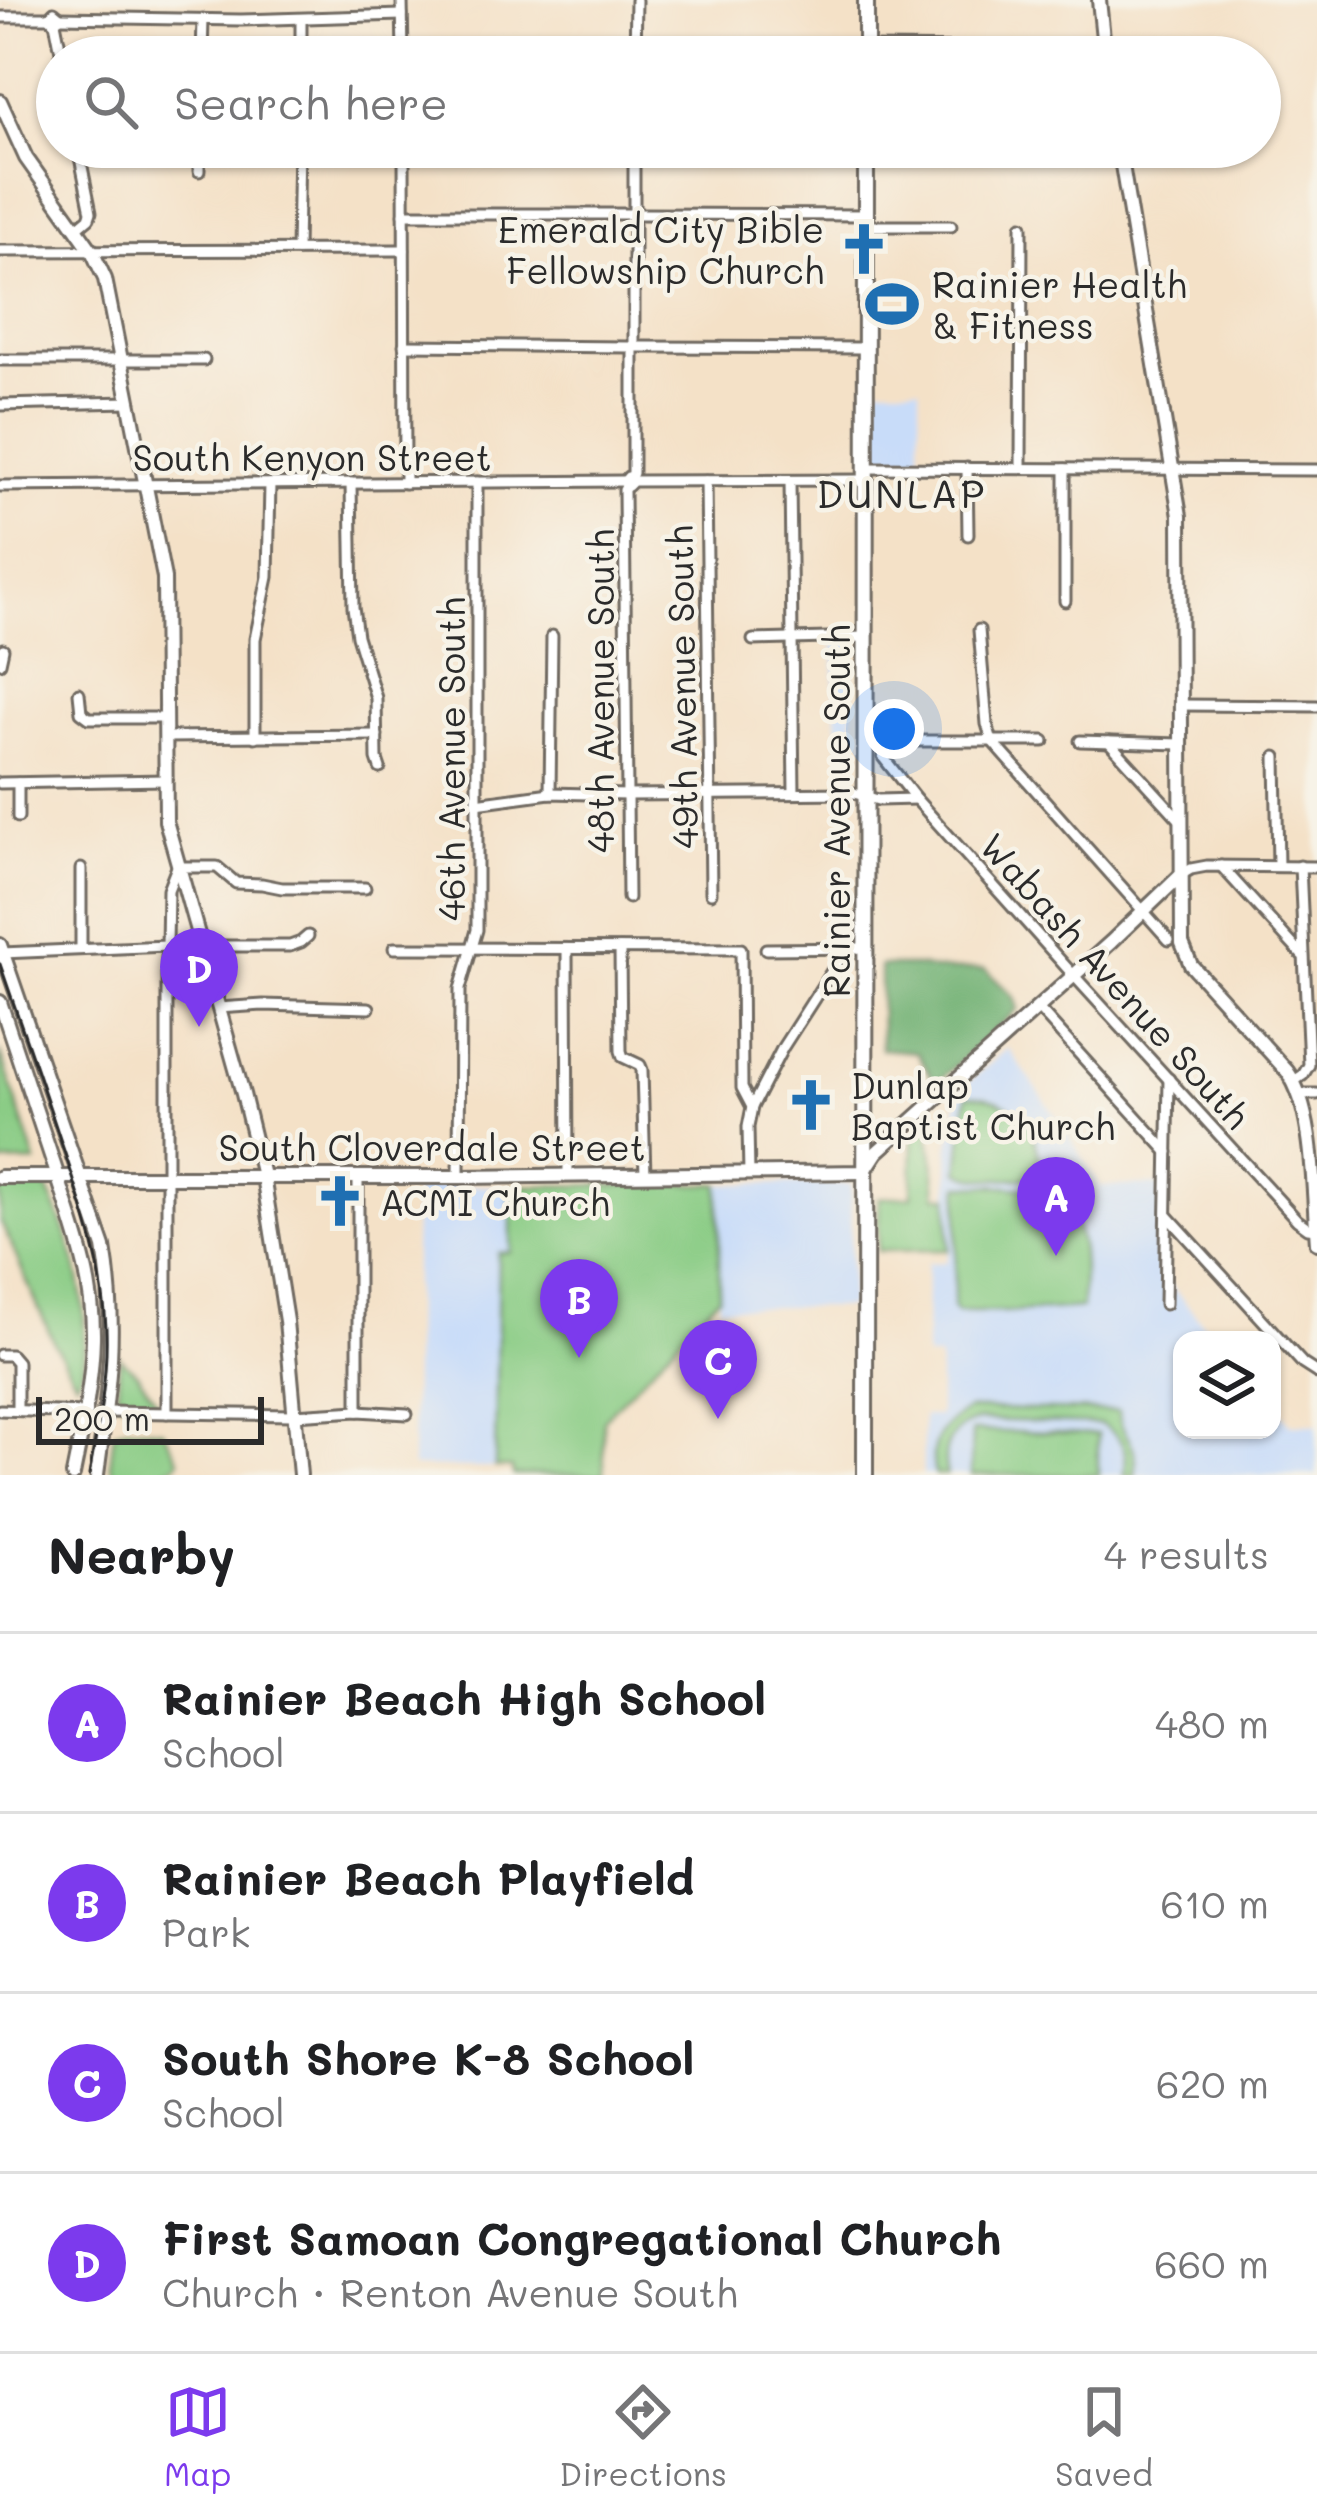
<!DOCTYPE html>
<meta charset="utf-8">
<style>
:root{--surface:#fff;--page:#f6f6f6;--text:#202124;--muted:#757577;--line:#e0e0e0;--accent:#7c3aed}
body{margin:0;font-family:Mali,sans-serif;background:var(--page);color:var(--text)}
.controls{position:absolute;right:36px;bottom:36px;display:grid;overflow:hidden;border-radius:24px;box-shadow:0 3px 9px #0004}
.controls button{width:108px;height:108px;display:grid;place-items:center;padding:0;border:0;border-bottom:3px solid var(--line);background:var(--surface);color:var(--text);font:60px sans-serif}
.scale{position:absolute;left:36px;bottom:30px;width:228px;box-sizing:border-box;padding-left:12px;border:6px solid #2b2b2b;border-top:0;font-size:33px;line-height:42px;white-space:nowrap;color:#2b2b2b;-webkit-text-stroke:9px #f7f3e8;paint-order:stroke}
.you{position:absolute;left:894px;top:729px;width:42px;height:42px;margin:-30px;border:9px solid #fff;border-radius:50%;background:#1a73e8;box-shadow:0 0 0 18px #1a73e833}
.badge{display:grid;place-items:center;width:78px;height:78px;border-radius:50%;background:var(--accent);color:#fff;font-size:39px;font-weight:700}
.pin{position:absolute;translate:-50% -99px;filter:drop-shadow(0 3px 6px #0008)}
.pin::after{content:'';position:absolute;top:63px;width:42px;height:36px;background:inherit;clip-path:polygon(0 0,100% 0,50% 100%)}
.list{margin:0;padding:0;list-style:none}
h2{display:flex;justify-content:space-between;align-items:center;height:156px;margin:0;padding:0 48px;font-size:51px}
h2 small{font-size:39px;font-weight:400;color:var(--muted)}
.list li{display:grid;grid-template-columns:78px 1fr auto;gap:36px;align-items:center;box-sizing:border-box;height:180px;padding:0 48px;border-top:3px solid var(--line)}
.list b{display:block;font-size:45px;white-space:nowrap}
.list p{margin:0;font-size:39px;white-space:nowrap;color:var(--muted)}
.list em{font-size:39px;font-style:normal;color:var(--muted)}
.icon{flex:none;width:66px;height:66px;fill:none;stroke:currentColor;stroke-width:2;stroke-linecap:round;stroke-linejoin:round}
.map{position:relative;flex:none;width:1317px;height:1475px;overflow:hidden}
.search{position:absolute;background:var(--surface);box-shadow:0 3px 9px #0004;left:36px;right:36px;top:36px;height:132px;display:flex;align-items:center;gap:30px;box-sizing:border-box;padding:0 42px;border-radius:66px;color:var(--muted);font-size:45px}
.sheet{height:876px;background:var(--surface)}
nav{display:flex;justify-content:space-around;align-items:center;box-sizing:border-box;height:168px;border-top:3px solid var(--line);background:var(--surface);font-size:33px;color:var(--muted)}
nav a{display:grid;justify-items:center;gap:6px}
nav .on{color:var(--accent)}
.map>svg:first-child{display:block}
.built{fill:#c8dcf9}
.green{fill:#8acc85;stroke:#5a7c58;stroke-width:3}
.forest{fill:#6fb072;stroke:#4d6e4e;stroke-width:3}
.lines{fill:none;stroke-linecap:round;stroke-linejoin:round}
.street-casing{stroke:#716b62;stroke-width:15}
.secondary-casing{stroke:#716b62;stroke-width:18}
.primary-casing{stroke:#716b62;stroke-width:20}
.street{stroke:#fff;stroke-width:9}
.secondary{stroke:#fff;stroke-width:12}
.primary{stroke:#fff;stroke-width:14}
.tram{stroke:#2b2b2b;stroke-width:3}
.labels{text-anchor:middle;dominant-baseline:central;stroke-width:9;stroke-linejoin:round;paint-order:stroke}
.poi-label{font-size:36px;fill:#2b2b2b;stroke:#f7f3e8;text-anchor:start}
.street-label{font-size:36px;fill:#2b2b2b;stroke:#f7f3e8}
.neighbourhood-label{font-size:39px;letter-spacing:3px;fill:#2b2b2b;stroke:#f7f3e8}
</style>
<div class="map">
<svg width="1317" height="1475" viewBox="0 0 1317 1475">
<rect width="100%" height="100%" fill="#f7f3e8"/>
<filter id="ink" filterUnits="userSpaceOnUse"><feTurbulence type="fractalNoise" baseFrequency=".00833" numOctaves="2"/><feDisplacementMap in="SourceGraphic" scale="24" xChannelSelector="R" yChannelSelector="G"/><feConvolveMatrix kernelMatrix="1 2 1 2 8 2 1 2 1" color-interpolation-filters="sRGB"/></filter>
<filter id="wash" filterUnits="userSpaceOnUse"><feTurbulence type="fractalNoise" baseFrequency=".004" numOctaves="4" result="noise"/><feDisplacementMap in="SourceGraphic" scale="48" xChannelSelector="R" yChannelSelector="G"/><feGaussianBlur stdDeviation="2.7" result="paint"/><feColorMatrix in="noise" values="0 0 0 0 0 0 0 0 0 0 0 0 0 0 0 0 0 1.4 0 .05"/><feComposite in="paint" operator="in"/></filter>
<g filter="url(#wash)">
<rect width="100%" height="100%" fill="#f4e1c7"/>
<g class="built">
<path d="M878,387H920V460H877Z"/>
<path d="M834,641H853L852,788L844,787L835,696Z"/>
<path d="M1008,1048L1063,1126L1100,1186L1163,1185L1165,1279L1217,1340H1182V1430H1272V1403L1291,1424H1317V1475H923V1416H939V1358H926L927,1263L946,1262L949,1251V1149L959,1091Z"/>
<path d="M719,1184H851L850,1307H719Z"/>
<path d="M415,1186H511V1253H498L495,1468L412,1467Z"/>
</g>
<g class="green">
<path d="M0,1051L36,1162L0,1163Z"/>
<path d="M967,1095C1014,1095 1042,1131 1040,1177C1015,1177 980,1185 959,1171Z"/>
<path d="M926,1123L934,1162L937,1196H949V1250L878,1251L879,1198L912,1196L913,1135Z"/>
<path d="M719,1184V1296L603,1420L604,1475H513L512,1468H495L498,1253L511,1252V1186Z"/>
<path d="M960,1185C1007,1186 1067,1180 1080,1240C1085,1261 1082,1286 1082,1308L1014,1312H957L953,1307Z"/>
<path d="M0,1187H46C71,1238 87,1287 84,1345C83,1359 85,1370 76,1381L55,1345L0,1220Z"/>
<path d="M120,1357L137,1373L159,1404L132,1406L117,1401Z"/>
<path d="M968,1409L1119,1411C1119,1436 1141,1441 1135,1475H1124C1130,1452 1121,1435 1100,1424L980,1420C952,1427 940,1447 947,1475H935C927,1439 943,1427 968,1409Z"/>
<path d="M127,1427L163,1430L179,1459L178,1463L157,1475H115L110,1465L114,1432Z"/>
<path d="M972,1431L1098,1434V1475H971Z"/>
</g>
<path class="forest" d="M880,966H920L934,970L985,969L1014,997L1018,1009L942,1078L933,1079L917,1052L881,1049Z"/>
</g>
<g filter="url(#ink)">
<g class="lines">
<g class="street-casing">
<g id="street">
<path d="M402,0L403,57"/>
<path d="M0,17H49L54,22L60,17L54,12L49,17"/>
<path d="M60,17L241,20L402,15"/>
<path d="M301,19V57"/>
<path d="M55,22L62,57"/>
<path d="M866,48L1014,49"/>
<path d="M202,57L203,19"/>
<path d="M635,57L636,0"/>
<path d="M404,147L405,483"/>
<path d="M199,171V147"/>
<path d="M634,210V147"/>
<path d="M404,214H629"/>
<path d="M638,214L866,215"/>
<path d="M866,226H951"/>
<path d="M77,228L89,218L91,212L78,147"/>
<path d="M297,250L299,147"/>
<path d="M0,251L404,250"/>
<path d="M634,342V219"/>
<path d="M404,345L629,347"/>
<path d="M638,347L865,348"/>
<path d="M0,360H204"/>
<path d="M0,405L130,402"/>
<path d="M865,468L1317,470"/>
<path d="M967,468L968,535"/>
<path d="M1021,468L1022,226"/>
<path d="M1065,469V601"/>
<path d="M631,477L633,473V351"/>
<path d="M633,481L628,477L624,482L628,486L633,481L865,480"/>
<path d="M706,481L711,893"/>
<path d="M790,481L794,793"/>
<path d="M351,483L353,607L357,636L376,698L377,759L380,768"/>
<path d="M627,485L624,490L628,898"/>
<path d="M0,486L624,481"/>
<path d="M979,630L987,724L992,741L1169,940"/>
<path d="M753,640L865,637"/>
<path d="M0,663L3,649"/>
<path d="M79,693L81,712L89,718H165"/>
<path d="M1180,705L1317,706"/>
<path d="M165,737L377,735"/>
<path d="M255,737V639L268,577L270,484"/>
<path d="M1044,741H897L889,746L883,757L916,799L1067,968L1297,1220L1308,1228L1316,1229"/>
<path d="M1080,741L1180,744"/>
<path d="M1109,742L1181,821"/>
<path d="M1276,757L1278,866"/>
<path d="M0,783L166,780"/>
<path d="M18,783V817"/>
<path d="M550,793L552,636"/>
<path d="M476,803L550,793L627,795L854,793L878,800L916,799"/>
<path d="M1221,866L1302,955"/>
<path d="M81,869V949"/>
<path d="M1181,875L1191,869L1207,866L1317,867"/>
<path d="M394,948L741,949L742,1088L752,1107L748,1127L749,1174"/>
<path d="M567,949L568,1175"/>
<path d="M620,949L621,1051L623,1057L640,1065L642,1070L645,1175"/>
<path d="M766,949L865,948"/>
<path d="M2,953L167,946H290L301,942L308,936"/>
<path d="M1037,1007L1168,1152"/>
<path d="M218,1008L263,1005L369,1008"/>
<path d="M1294,1081L1303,1075L1309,1065L1300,866"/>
<path d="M1300,1094H1317"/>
<path d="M752,1107L783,1047L846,949"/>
<path d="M459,1177L460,989L477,930V482"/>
<path d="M1168,1216L1303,1364L1317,1373"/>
<path d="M1165,1304L1169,1079"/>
<path d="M0,1355H11L17,1362V1410"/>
<path d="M0,1410L85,1413"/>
<path d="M358,1411V1176"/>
<path d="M107,1412L294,1415L358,1411L407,1414"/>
<path d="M167,1413V946L168,890L177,867H217L236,883L262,884L282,888H365"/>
</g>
</g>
<g class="secondary-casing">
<g id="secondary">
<path d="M1099,0L1105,57"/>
<path d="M0,101L26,158L92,251L105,279L164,578L166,821L243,1094L263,1176L286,1321L300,1475"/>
<path d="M1119,147L1180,516L1182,943L1191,965L1287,1071C1315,1110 1313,1194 1317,1243"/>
<path d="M0,945L104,1247C118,1329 108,1394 97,1475"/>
<path d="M0,1002C18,1057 37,1113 55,1168C73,1225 94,1277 93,1338C92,1385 82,1430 73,1475"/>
<path d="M0,1177H459L864,1172L877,1152L1111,942L1181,875"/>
</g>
</g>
<g class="primary-casing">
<g id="primary">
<path d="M866,0V57"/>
<path d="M865,1475L866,147"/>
</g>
</g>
<use href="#street" class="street"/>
<use href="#secondary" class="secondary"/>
<use href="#primary" class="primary"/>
<path class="tram" d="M0,964C20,1022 41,1081 60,1139C81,1201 103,1262 106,1328C108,1378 98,1426 89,1475"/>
</g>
</g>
<defs>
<g id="church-bare" transform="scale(4.14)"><path d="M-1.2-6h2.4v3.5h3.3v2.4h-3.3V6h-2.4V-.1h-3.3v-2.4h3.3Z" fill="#1f6fb2" stroke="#f7f3e8" stroke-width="2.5" paint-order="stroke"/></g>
<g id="stadium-bare" transform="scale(4.14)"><path d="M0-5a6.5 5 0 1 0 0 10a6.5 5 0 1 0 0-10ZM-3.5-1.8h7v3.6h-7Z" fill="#1f6fb2" stroke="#f7f3e8" stroke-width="2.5" paint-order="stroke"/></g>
</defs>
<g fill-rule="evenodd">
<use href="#church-bare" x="864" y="249"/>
<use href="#stadium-bare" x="892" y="304"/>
<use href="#church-bare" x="811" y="1105"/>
<use href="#church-bare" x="340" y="1201"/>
</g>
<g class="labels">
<g class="poi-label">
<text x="824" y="228" text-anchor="end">Emerald City Bible<tspan x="824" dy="41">Fellowship Church</tspan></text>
<text x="932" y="283">Rainier Health<tspan x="932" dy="41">&amp; Fitness</tspan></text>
<text x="851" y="1084">Dunlap<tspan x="851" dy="41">Baptist Church</tspan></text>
<text x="380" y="1201">ACMI Church</text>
</g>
<g class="street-label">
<text x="312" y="456">South Kenyon Street</text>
<text transform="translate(681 687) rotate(-91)">49th Avenue South</text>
<text transform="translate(599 691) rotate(-90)">48th Avenue South</text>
<text transform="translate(450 759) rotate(-90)">46th Avenue South</text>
<text transform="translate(835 811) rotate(-90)">Rainier Avenue South</text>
<text transform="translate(1116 980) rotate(48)">Wabash Avenue South</text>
<text x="432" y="1146">South Cloverdale Street</text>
</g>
<g class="neighbourhood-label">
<text x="902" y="492">DUNLAP</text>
</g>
</g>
</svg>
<div class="controls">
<button><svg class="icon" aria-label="layers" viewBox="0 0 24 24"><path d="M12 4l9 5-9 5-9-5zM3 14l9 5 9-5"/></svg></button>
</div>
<div class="scale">200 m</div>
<div class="you"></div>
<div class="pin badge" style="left:1056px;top:1256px">A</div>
<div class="pin badge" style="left:579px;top:1358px">B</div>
<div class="pin badge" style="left:718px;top:1419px">C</div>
<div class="pin badge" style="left:199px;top:1027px">D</div>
<div class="search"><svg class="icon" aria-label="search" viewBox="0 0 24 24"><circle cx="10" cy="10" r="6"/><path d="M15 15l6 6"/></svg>Search here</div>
</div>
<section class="sheet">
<h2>Nearby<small>4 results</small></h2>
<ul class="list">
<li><span class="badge">A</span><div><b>Rainier Beach High School</b><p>School</p></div><em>480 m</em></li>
<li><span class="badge">B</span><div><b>Rainier Beach Playfield</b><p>Park</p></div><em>610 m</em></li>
<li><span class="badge">C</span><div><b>South Shore K-8 School</b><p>School</p></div><em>620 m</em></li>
<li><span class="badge">D</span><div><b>First Samoan Congregational Church</b><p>Church · Renton Avenue South</p></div><em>660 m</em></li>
</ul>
</section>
<nav>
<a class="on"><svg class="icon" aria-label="map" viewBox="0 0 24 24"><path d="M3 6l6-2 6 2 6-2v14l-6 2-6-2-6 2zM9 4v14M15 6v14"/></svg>Map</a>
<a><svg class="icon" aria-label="directions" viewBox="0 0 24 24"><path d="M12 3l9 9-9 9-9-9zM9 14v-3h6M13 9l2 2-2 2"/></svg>Directions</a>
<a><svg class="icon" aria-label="saved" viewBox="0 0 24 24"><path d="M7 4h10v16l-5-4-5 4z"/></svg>Saved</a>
</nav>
